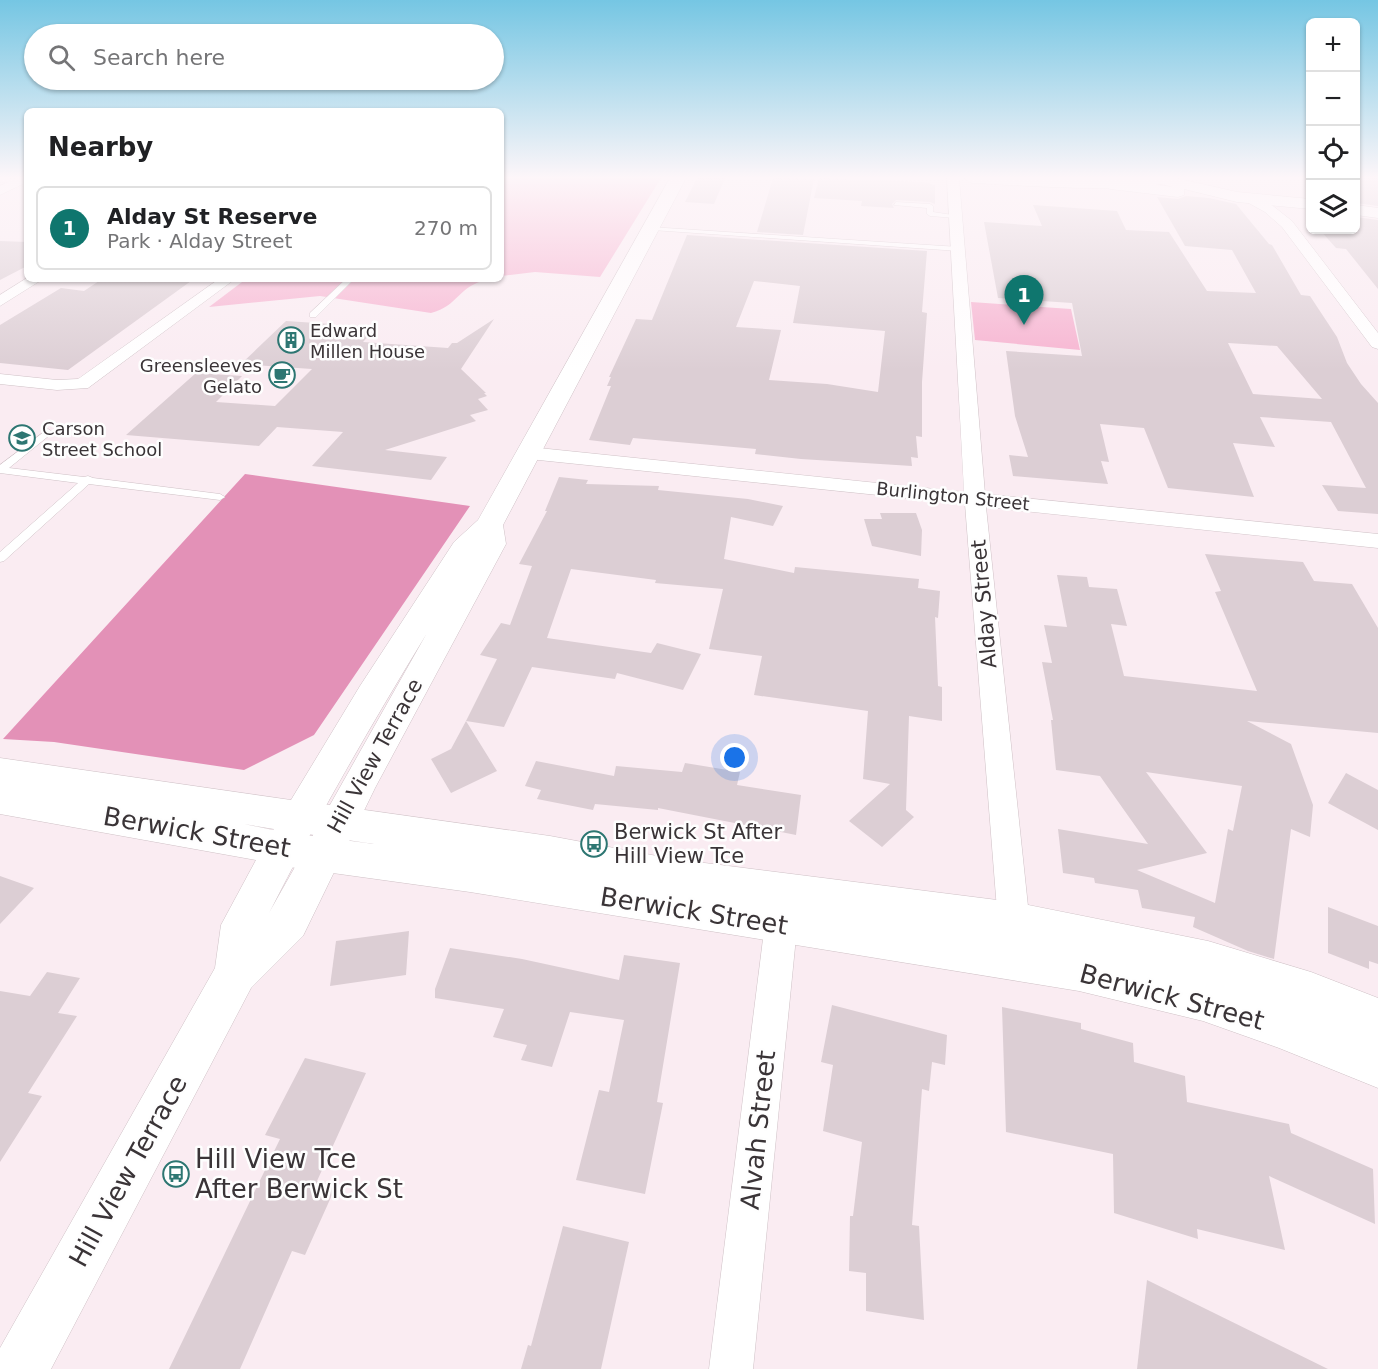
<!DOCTYPE html>
<meta charset="utf-8">
<style>
:root{--surface:#fff;--page:#f2f2f2;--text:#202124;--muted:#757577;--line:#e0e0e0;--accent:#0f766e}
body{margin:0;font-family:"DejaVu Sans",sans-serif;background:var(--page);color:var(--text)}
.controls{position:absolute;right:18px;top:18px;display:grid;overflow:hidden;border-radius:9px;box-shadow:0 2px 4px #0004}
.controls button{width:54px;height:54px;display:grid;place-items:center;padding:0;border:0;border-bottom:2px solid var(--line);background:var(--surface);color:var(--text);font:30px sans-serif}
.you{position:absolute;left:735px;top:758px;width:21px;height:21px;margin:-15px;border:4px solid #fff;border-radius:50%;background:#1a73e8;box-shadow:0 0 0 9px #1a73e833}
.badge{display:grid;place-items:center;width:39px;height:39px;border-radius:50%;background:var(--accent);color:#fff;font-size:20px;font-weight:700}
.pin{position:absolute;translate:-50% -50px;filter:drop-shadow(0 2px 3px #0008)}
.pin::after{content:'';position:absolute;top:32px;width:21px;height:18px;background:inherit;clip-path:polygon(0 0,100% 0,50% 100%)}
.list{margin:0;padding:0;list-style:none}
h2{display:flex;justify-content:space-between;align-items:center;height:78px;margin:0;padding:0 24px;font-size:26px}
h2 small{font-size:20px;font-weight:400;color:var(--muted)}
.list li{display:grid;grid-template-columns:39px 1fr auto;gap:18px;align-items:center;box-sizing:border-box;height:84px;margin:0 12px 12px;padding:0 12px;border:2px solid var(--line);border-radius:9px}
.list b{display:block;font-size:22px;white-space:nowrap}
.list p{margin:0;font-size:20px;white-space:nowrap;color:var(--muted)}
.list em{font-size:20px;font-style:normal;color:var(--muted)}
.icon{flex:none;width:33px;height:33px;fill:none;stroke:currentColor;stroke-width:2;stroke-linecap:round;stroke-linejoin:round}
.map{position:relative;flex:none;width:1378px;height:1369px;overflow:hidden}
.search{position:absolute;background:var(--surface);box-shadow:0 2px 4px #0004;left:24px;top:24px;width:480px;height:66px;display:flex;align-items:center;gap:15px;box-sizing:border-box;padding:0 21px;border-radius:33px;color:var(--muted);font-size:22px}
.panel{position:absolute;background:var(--surface);box-shadow:0 2px 4px #0004;left:24px;top:108px;width:480px;height:174px;border-radius:9px}
.map>svg:first-child{display:block}
.green{fill:#f6b3d0}
.forest{fill:#e391b7}
.building{fill:#dcced4;fill-rule:evenodd}
.lines{fill:none;stroke-linecap:round;stroke-linejoin:round}
.service-casing{stroke:#cfc1c6;stroke-width:1}
.minor-casing{stroke:#cfc1c6;stroke-width:1}
.secondary-casing{stroke:#cfc1c6;stroke-width:1}
.primary-casing{stroke:#cfc1c6;stroke-width:1}
.trunk-casing{stroke:#cfc1c6;stroke-width:1}
.service{fill:#fff;fill-rule:evenodd}
.minor{fill:#fff;fill-rule:evenodd}
.secondary{fill:#fff;fill-rule:evenodd}
.primary{fill:#fff;fill-rule:evenodd}
.trunk{fill:#fff;fill-rule:evenodd}
.labels{text-anchor:middle;dominant-baseline:central;stroke-width:5;stroke-linejoin:round;paint-order:stroke}
.far-poi-label{font-size:18px;fill:#3a3437;stroke:#fefefe;text-anchor:start}
.far-street-label{font-size:18px;fill:#3a3437;stroke:#fefefe}
.street-label{font-size:21px;fill:#3a3437;stroke:#fefefe}
.poi-label{font-size:21px;fill:#3a3437;stroke:#fefefe;text-anchor:start}
.near-street-label{font-size:26px;fill:#3a3437;stroke:#fefefe}
.near-poi-label{font-size:26px;fill:#3a3437;stroke:#fefefe;text-anchor:start}
</style>
<div class="map">
<svg width="1378" height="1369" viewBox="0 0 1378 1369">
<rect width="100%" height="100%" fill="#faecf2"/>
<g class="green">
<path d="M501,178H661L600,277L535,272L501,276Z"/>
<path d="M246,279H489C457,286 459,306 431,313L320,296L209,307Z"/>
<path d="M971,302L1071,309L1080,350L975,340Z"/>
</g>
<path class="forest" d="M245,474L470,506L314,735L244,770L54,742L3,739Z"/>
<g class="building">
<path d="M697,178H725L714,204L685,202Z"/>
<path d="M773,178L814,179L803,235L757,232Z"/>
<path d="M819,178L924,182L935,185V204L930,202L896,200L892,204L894,208L861,206L862,201L814,198Z"/>
<path d="M1356,178H1378V206L1356,203Z"/>
<path d="M1186,196L1209,198L1236,204L1269,244L1272,245L1301,295L1310,296L1337,337L1347,363L1361,384L1378,403V514L1338,511L1322,485L1366,488L1331,422L1260,417L1275,447L1233,443L1254,497L1168,488L1144,428L1100,424L1109,462L1101,461L1108,484L1013,476L1009,455L1028,457L1015,416L1006,351L1082,356L1072,303L998,298L984,222L1042,226L1033,205L1117,211L1126,230L1169,232L1207,291L1256,293L1232,250L1185,246L1157,197L1178,199ZM1228,343L1277,346L1322,399L1253,394Z"/>
<path d="M1356,217L1378,220V289L1346,249L1336,248L1320,230H1356Z"/>
<path d="M687,235L927,251L922,312L927,313L922,382V437L916,436L918,458L911,457L912,466L801,459L755,454L756,449L633,438L630,445L589,440L611,386H607L611,377H609L636,319L652,320ZM754,281L800,286L793,323L885,331L878,392L827,384L769,380L781,330L736,327Z"/>
<path d="M0,241L27,242V266L0,280Z"/>
<path d="M102,279L191,281L68,370L0,363V325L61,288L84,291Z"/>
<path d="M494,319L461,369L486,393H484L487,396L478,399L488,410L470,415L476,421L385,450L447,457L431,480L312,466L343,432L277,427L259,446L126,435L196,373L242,376L216,402L275,406L312,369L241,364L286,321L331,324L325,329L372,332L363,342L448,348L452,343H457Z"/>
<path d="M559,477L588,480L586,484L659,486L658,490L748,499L783,506L773,526L731,517L724,559L794,573L795,567L919,579L918,588L940,591L938,618L935,617L938,686L942,687V721L909,716L906,810L914,817L882,847L849,821L890,784L863,779L868,711L754,695L762,656L709,649L723,589L655,583L656,580L571,569L547,638L651,653L657,643L701,654L683,690L617,673L615,679L532,667L504,727L466,721L497,659L480,655L501,623L510,625L532,566L519,564L547,511H545Z"/>
<path d="M880,513H916L922,530L921,556L872,546L864,519H882Z"/>
<path d="M1205,554L1303,562L1314,581L1352,584L1378,628V733L1247,721L1291,744L1313,805L1310,837L1291,829L1274,959L1248,951L1193,927L1195,917L1142,908L1138,890L1095,883L1094,878L1063,873L1058,829L1148,844L1100,776L1056,770L1051,720H1053L1042,662L1052,663L1044,625L1067,627L1057,575L1087,577L1089,587L1117,589L1127,626L1111,624L1124,676L1257,691L1215,592L1221,591ZM1146,772L1242,786L1233,831L1228,829L1215,903L1137,870L1207,853Z"/>
<path d="M466,721L497,771L451,793L431,759L451,749Z"/>
<path d="M536,761L614,776L616,766L682,772L685,763L740,772L737,785L801,795L796,835L658,808V810L595,804L593,810L537,799L541,790L525,786Z"/>
<path d="M1346,773L1378,790V830L1328,803Z"/>
<path d="M0,876L34,888L0,924Z"/>
<path d="M1328,907L1378,926V964L1369,961V969L1328,953Z"/>
<path d="M409,931L406,975L330,986L336,941Z"/>
<path d="M450,948L522,959L619,980L624,955L680,963L657,1102L663,1103L645,1194L576,1180L599,1090L609,1092L624,1020L570,1012L552,1067L521,1060L527,1045L493,1037L504,1009L435,998V989Z"/>
<path d="M47,972L80,978L58,1013L77,1016L28,1093L42,1096L0,1162V991L30,996Z"/>
<path d="M832,1005L947,1035L945,1065L932,1062L929,1091L922,1089L912,1225L919,1226L924,1320L866,1311V1273L849,1271L850,1216H853L862,1142L823,1131L833,1065L821,1062Z"/>
<path d="M1002,1007L1081,1023V1029L1133,1043L1134,1062L1185,1076L1187,1102L1289,1124L1291,1133L1373,1169L1375,1224L1269,1176L1285,1250L1197,1229L1198,1239L1114,1213L1113,1154L1006,1132Z"/>
<path d="M305,1058L366,1073L317,1181L336,1186L305,1255L292,1251L240,1369H169L280,1139L265,1135Z"/>
<path d="M563,1226L629,1242L601,1369H521L528,1345L531,1346Z"/>
<path d="M1147,1280L1328,1369H1137Z"/>
</g>
<g class="lines">
<g class="service-casing">
<g id="service">
<path d="M0,178L27,180V184L0,182Z"/>
<path d="M896,202L930,204L933,206V212L959,216L956,218L930,216L927,214V208L894,205Z"/>
<path d="M650,227L959,247L963,249L959,251L652,230Z"/>
<path d="M346,279H354L316,317H310V313Z"/>
<path d="M48,429L53,432L51,434L9,468L84,477L88,476L93,478L220,494L225,497L220,500L89,484L4,561L0,562V552L78,483L0,473V465Z"/>
</g>
</g>
<g class="minor-casing">
<g id="minor">
<path d="M17,178H27V182L0,195V186Z"/>
<path d="M947,178H959L985,494L1378,534V548L986,507L1031,935L1026,946L1015,950L1004,946L999,935L965,504L529,459L519,453L529,447L964,492Z"/>
<path d="M1249,194L1273,206L1292,221L1378,333V349L1372,347L1282,227L1265,212L1245,201V195Z"/>
<path d="M27,278L43,279L0,306V295Z"/>
<path d="M219,279H235L88,388L57,390L0,384V374L57,380L78,379Z"/>
<path d="M783,893L794,897L799,907L753,1369H709L767,907L772,897Z"/>
</g>
</g>
<g class="secondary-casing">
<g id="secondary">
<path d="M964,178H1166L1168,180C1154,196 1001,184 972,183Z"/>
<path d="M301,801L550,836L673,859L1013,902L1208,941L1311,972L1378,998V1088L1279,1048L1203,1021L1079,991L470,892L282,866L268,861L263,849L268,837L282,832L374,844L301,833L288,828L282,817L288,806Z"/>
</g>
</g>
<g class="primary-casing">
<path id="primary" d="M670,178H686L503,525L506,544L375,788L303,936L251,988L51,1369H0V1348L215,968L221,925L256,860L0,814V758L291,800L360,686L454,542L478,520ZM427,633L269,913C317,818 371,725 427,633ZM244,824L274,829L273,830Z"/>
</g>
<g class="trunk-casing">
<g id="trunk">
<path d="M1147,178H1175L1237,192L1310,199V209L1237,202L1184,189V195L1178,197L1110,189L1102,184L1110,179L1173,187L1150,181Z"/>
<path d="M1356,205L1378,208V218L1356,215Z"/>
</g>
</g>
<use href="#service" class="service"/>
<use href="#minor" class="minor"/>
<use href="#secondary" class="secondary"/>
<use href="#primary" class="primary"/>
<use href="#trunk" class="trunk"/>
</g>
<linearGradient id="sky" x2="0" y2="1"><stop stop-color="#75c6e3"/><stop offset="0.48" stop-color="#fdf6f9"/><stop offset="1" stop-color="#fdf6f9" stop-opacity="0"/></linearGradient>
<rect width="1378" height="370" fill="url(#sky)"/>
<defs>
<g id="building-ring" transform="scale(1.35)"><circle r="9.5" fill="#fefefe" stroke="#2d7672" stroke-width="1.5"/><path d="M-4-6H4V6H1V3H-1V6H-4ZM-2.5-4.3h1.7v1.8h-1.7ZM.8-4.3h1.7v1.8H.8ZM-2.5-1h1.7V.8h-1.7ZM.8-1h1.7V.8H.8Z" fill="#2d7672"/></g>
<g id="cafe-ring" transform="scale(1.35)"><circle r="9.5" fill="#fefefe" stroke="#2d7672" stroke-width="1.5"/><path d="M-5.5-4.5H6V0H3Q3 3.5 0 3.5H-2.5Q-5.5 3.5-5.5 0ZM3-3.2v2h1.7v-2ZM-6 4.5H4V6H-6Z" fill="#2d7672"/></g>
<g id="school-ring" transform="scale(1.35)"><circle r="9.5" fill="#fefefe" stroke="#2d7672" stroke-width="1.5"/><path d="M0-5L7-2L0 1L-7-2ZM-4 1L0 2.5L4 1V4Q0 6-4 4Z" fill="#2d7672"/></g>
<g id="bus-ring" transform="scale(1.35)"><circle r="9.5" fill="#fefefe" stroke="#2d7672" stroke-width="1.5"/><path d="M-5-6H5V4H4V6H2V4H-2V6H-4V4H-5ZM-3.5-4V0h7V-4ZM-3.5 1.2v1.5H-2V1.2ZM2 1.2v1.5H3.5V1.2Z" fill="#2d7672"/></g>
</defs>
<g fill-rule="evenodd">
<use href="#building-ring" x="291" y="340"/>
<use href="#cafe-ring" x="282" y="375"/>
<use href="#school-ring" x="22" y="438"/>
<use href="#bus-ring" x="594" y="844"/>
<use href="#bus-ring" x="176" y="1174"/>
</g>
<g class="labels">
<g class="far-poi-label">
<text x="310" y="330">Edward<tspan x="310" dy="21">Millen House</tspan></text>
<text x="262" y="365" text-anchor="end">Greensleeves<tspan x="262" dy="21">Gelato</tspan></text>
<text x="42" y="428">Carson<tspan x="42" dy="21">Street School</tspan></text>
</g>
<g class="far-street-label">
<text transform="translate(953 496) rotate(6)">Burlington Street</text>
</g>
<g class="street-label">
<text transform="translate(984 604) rotate(-95)">Alday Street</text>
<text transform="translate(375 756) rotate(-61)">Hill View Terrace</text>
</g>
<g class="poi-label">
<text x="614" y="832">Berwick St After<tspan x="614" dy="24">Hill View Tce</tspan></text>
</g>
<g class="near-street-label">
<text transform="translate(197 832) rotate(10)">Berwick Street</text>
<text transform="translate(694 911) rotate(9)">Berwick Street</text>
<text transform="translate(1172 997) rotate(15)">Berwick Street</text>
<text transform="translate(758 1130) rotate(-84)">Alvah Street</text>
<text transform="translate(128 1171) rotate(-61)">Hill View Terrace</text>
</g>
<g class="near-poi-label">
<text x="195" y="1159">Hill View Tce<tspan x="195" dy="30">After Berwick St</tspan></text>
</g>
</g>
</svg>
<div class="controls">
<button>+</button>
<button>−</button>
<button><svg class="icon" aria-label="locate" viewBox="0 0 24 24"><circle cx="12" cy="12" r="6"/><path d="M12 2v4M12 18v4M2 12h4M18 12h4"/></svg></button>
<button><svg class="icon" aria-label="layers" viewBox="0 0 24 24"><path d="M12 4l9 5-9 5-9-5zM3 14l9 5 9-5"/></svg></button>
</div>
<div class="you"></div>
<div class="pin badge" style="left:1024px;top:325px">1</div>
<div class="search"><svg class="icon" aria-label="search" viewBox="0 0 24 24"><circle cx="10" cy="10" r="6"/><path d="M15 15l6 6"/></svg>Search here</div>
<section class="panel">
<h2>Nearby<small></small></h2>
<ul class="list">
<li><span class="badge">1</span><div><b>Alday St Reserve</b><p>Park · Alday Street</p></div><em>270 m</em></li>
</ul>
</section>
</div>
